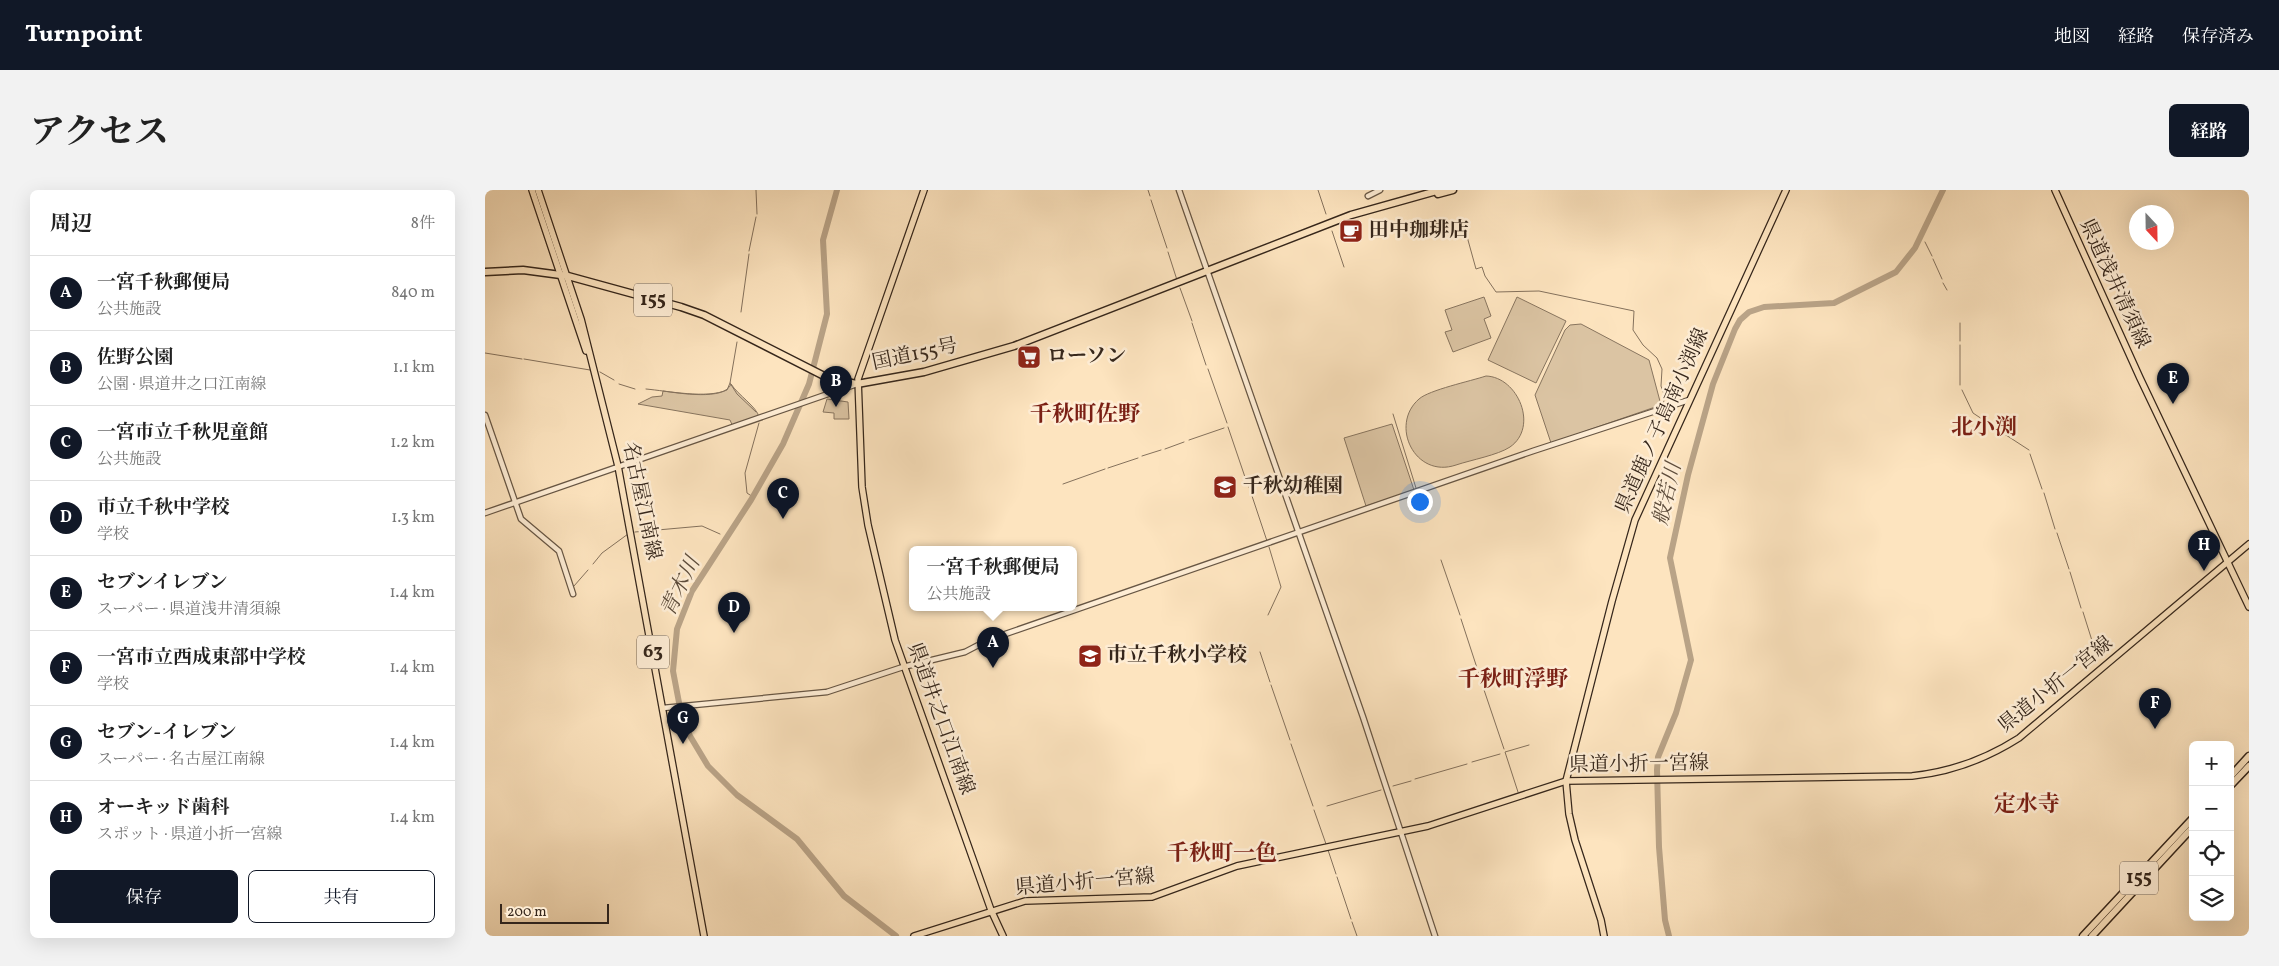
<!DOCTYPE html>
<html lang="ja">
<meta charset="utf-8">
<style>
:root{--surface:#fff;--page:#f2f2f2;--text:#222;--muted:#767676;--line:#e0e0e0;--accent:#111827}
body{margin:0;font-family:Vollkorn,"Noto Serif JP",serif;background:var(--page);color:var(--text)}
.controls{position:absolute;right:15px;bottom:15px;display:grid;overflow:hidden;border-radius:8px;box-shadow:0 5px 20px #0002}
.controls button{width:45px;height:45px;display:grid;place-items:center;padding:0;border:0;border-bottom:1px solid var(--line);background:var(--surface);color:var(--text);font:25px sans-serif}
.compass{position:absolute;left:1644px;top:15px;width:45px;height:45px;border-radius:50%;background:var(--surface);box-shadow:0 5px 20px #0002;rotate:158deg}
.scale{position:absolute;left:15px;bottom:12px;width:109px;box-sizing:border-box;padding-left:5px;border:2px solid #35261b;border-top:0;font-size:14px;line-height:18px;white-space:nowrap;color:#35261b;-webkit-text-stroke:4px #feedd5;paint-order:stroke}
.you{position:absolute;left:934px;top:311px;width:18px;height:18px;margin:-12px;border:4px solid #fff;border-radius:50%;background:#1a73e8;box-shadow:0 0 0 8px #1a73e833}
.badge{display:grid;place-items:center;width:32px;height:32px;border-radius:50%;background:var(--accent);color:#fff;font-size:16px;font-weight:700}
.pin{position:absolute;translate:-50% -41px;filter:drop-shadow(0 1px 2px #0008)}
.pin::after{content:'';position:absolute;top:26px;width:18px;height:15px;background:inherit;clip-path:polygon(0 0,100% 0,50% 100%)}
.popup{position:absolute;left:424px;top:356px;width:168px;height:65px;box-sizing:border-box;display:grid;place-content:center;border-radius:8px;background:var(--surface);filter:drop-shadow(0 1px 4px #0005);font-size:16px;white-space:nowrap;color:var(--muted)}
.popup b{font-size:19px;color:var(--text)}
.popup::after{content:'';position:absolute;left:50%;top:100%;margin-left:-10px;border:10px solid transparent;border-top-color:var(--surface)}
.list{margin:0;padding:0;list-style:none}
h2{display:flex;justify-content:space-between;align-items:center;height:65px;margin:0;padding:0 20px;font-size:21px}
h2 small{font-size:16px;font-weight:400;color:var(--muted)}
.list li{display:grid;grid-template-columns:32px 1fr auto;gap:15px;align-items:center;box-sizing:border-box;height:75px;padding:0 20px;border-top:1px solid var(--line)}
.list b{display:block;font-size:19px;white-space:nowrap}
.list p{margin:0;font-size:16px;white-space:nowrap;color:var(--muted)}
.list em{font-size:16px;font-style:normal;color:var(--muted)}
.actions{display:flex;gap:10px;padding:15px 20px}
.actions a{flex:1;padding:11px 0;border:1px solid var(--accent);border-radius:8px;text-align:center;font-size:18px;color:var(--accent)}
.actions .main{background:var(--accent);color:#fff}
.icon{flex:none;width:28px;height:28px;fill:none;stroke:currentColor;stroke-width:2;stroke-linecap:round;stroke-linejoin:round}
.map{position:relative;flex:none;width:1764px;height:746px;overflow:hidden;border-radius:8px}
header{display:flex;align-items:center;gap:30px;box-sizing:border-box;height:70px;padding:0 25px;background:var(--accent);color:#fff}
header strong{font-size:24px}
nav{display:flex;gap:28px;margin-inline-start:auto;font-size:18px}
.intro{display:flex;align-items:center;justify-content:space-between;box-sizing:border-box;height:120px;padding:0 30px}
h1{margin:0;font-size:35px}
.button{padding:12px 22px;border-radius:8px;background:var(--accent);color:#fff;font-size:18px;font-weight:700}
main{display:flex;gap:30px;padding:0 30px}
aside{flex:1;background:var(--surface);border-radius:8px;box-shadow:0 5px 20px #0002}
.map>svg:first-child{display:block}
.green{fill:#dbc4a3;stroke:#88755f}
.lines{fill:none;stroke-linecap:round;stroke-linejoin:round}
.stream{stroke:#84715c;stroke-width:1}
.river{stroke:#b9a387;stroke-width:6}
.minor-casing{stroke:#675644;stroke-width:7}
.major-casing{stroke:#35261b;stroke-width:8}
.highway-casing{stroke:#35261b;stroke-width:9}
.minor{stroke:#feedd5;stroke-width:4.5}
.major{stroke:#fde4bf;stroke-width:5.5}
.highway{stroke:#fde4bf;stroke-width:6}
.labels{text-anchor:middle;dominant-baseline:central;stroke-width:5;stroke-linejoin:round;paint-order:stroke}
.shield{fill:#feedd5;stroke:#716253;stroke-width:1}
.shield-label{font-size:19px;font-weight:bold;fill:#35261b}
.poi-label{font-size:20px;font-weight:bold;fill:#35261b;stroke:#feedd5;text-anchor:start}
.street-label{font-size:20px;fill:#35261b;stroke:#feedd5}
.water-label{font-size:21px;font-style:italic;fill:#5d4c3b;stroke:#feedd5}
.quarter-label{font-size:22px;font-weight:bold;fill:#7a1f14;stroke:#feedd5}
</style>
<header>
<strong>Turnpoint</strong>
<nav><a>地図</a><a>経路</a><a>保存済み</a></nav>
</header>
<div class="intro"><h1>アクセス</h1><a class="button">経路</a></div>
<main>
<aside>
<h2>周辺<small>8件</small></h2>
<ul class="list">
<li><span class="badge">A</span><div><b>一宮千秋郵便局</b><p>公共施設</p></div><em>840 m</em></li>
<li><span class="badge">B</span><div><b>佐野公園</b><p>公園 · 県道井之口江南線</p></div><em>1.1 km</em></li>
<li><span class="badge">C</span><div><b>一宮市立千秋児童館</b><p>公共施設</p></div><em>1.2 km</em></li>
<li><span class="badge">D</span><div><b>市立千秋中学校</b><p>学校</p></div><em>1.3 km</em></li>
<li><span class="badge">E</span><div><b>セブンイレブン</b><p>スーパー · 県道浅井清須線</p></div><em>1.4 km</em></li>
<li><span class="badge">F</span><div><b>一宮市立西成東部中学校</b><p>学校</p></div><em>1.4 km</em></li>
<li><span class="badge">G</span><div><b>セブン-イレブン</b><p>スーパー · 名古屋江南線</p></div><em>1.4 km</em></li>
<li><span class="badge">H</span><div><b>オーキッド歯科</b><p>スポット · 県道小折一宮線</p></div><em>1.4 km</em></li>
</ul>
<div class="actions"><a class="main">保存</a><a>共有</a></div>
</aside>
<div class="map">
<svg width="1764" height="746" viewBox="0 0 1764 746">
<rect width="100%" height="100%" fill="#fde4bf"/>
<filter id="stains"><feTurbulence type="fractalNoise" baseFrequency=".004" numOctaves="4"/><feColorMatrix values="0 0 0 0 .2 0 0 0 0 .09 0 0 0 0 .02 0 0 0 .5 -.17"/></filter>
<radialGradient id="worn" r=".72"><stop offset=".6" stop-color="#630" stop-opacity="0"/><stop offset="1" stop-color="#630" stop-opacity=".3"/></radialGradient>
<g class="green">
<path d="M999,107L1006,126L999,129L1006,148L968,162L960,142L967,140L960,120Z"/>
<path d="M1032,107L1081,131L1051,193L1003,170Z"/>
<path d="M1096,134L1164,170L1176,215L1066,253L1050,205L1080,140L1085,135Z"/>
<path d="M1001,186C1033,187 1054,237 1025,257C1013,265 986,270 971,275C930,289 904,235 934,209C944,200 986,191 1001,186Z"/>
<path d="M246,194C253,205 272,217 274,227L248,237L245,230L153,214L167,207L177,206L178,201C193,203 240,211 246,194Z"/>
<path d="M342,209L363,212L364,229H349V223L338,222Z"/>
<path d="M907,234L929,300L881,316L859,248Z"/>
</g>
<g class="lines">
<g class="stream">
<path d="M271,0L272,24"/>
<path d="M663,0L665,6"/>
<path d="M833,0L841,24"/>
<path d="M666,10L682,58"/>
<path d="M978,32L991,79L997,77L1000,86L1011,102L1054,101L1149,121L1148,140L1158,155L1172,168L1177,179L1176,196L1180,207L1178,214"/>
<path d="M847,41L859,77"/>
<path d="M1440,52L1447,66"/>
<path d="M264,61L271,27"/>
<path d="M683,62L692,90"/>
<path d="M1448,69L1457,89"/>
<path d="M1458,93L1462,100"/>
<path d="M695,98L707,131"/>
<path d="M256,122L264,64"/>
<path d="M707,133L721,175"/>
<path d="M1475,151V133"/>
<path d="M252,152L245,193L252,204L271,222"/>
<path d="M1475,155V195"/>
<path d="M0,163L37,169"/>
<path d="M39,169L105,180"/>
<path d="M723,179L742,233"/>
<path d="M115,182L129,190"/>
<path d="M134,194L150,199"/>
<path d="M161,199C183,201 222,209 242,200L245,193"/>
<path d="M1477,200L1488,223L1500,231"/>
<path d="M908,224L931,298"/>
<path d="M1504,234L1544,260"/>
<path d="M743,237L762,293"/>
<path d="M704,250L739,238"/>
<path d="M680,259L699,252"/>
<path d="M1545,264L1557,299"/>
<path d="M657,266L676,260"/>
<path d="M623,278L653,268"/>
<path d="M578,294L620,279"/>
<path d="M764,297L782,351"/>
<path d="M1559,303L1570,339"/>
<path d="M268,307L262,303L260,283L274,233"/>
<path d="M150,342L217,336L235,344"/>
<path d="M1572,343L1584,379"/>
<path d="M956,370L975,425"/>
<path d="M108,374L117,363L143,344"/>
<path d="M1585,382L1596,418"/>
<path d="M89,396L103,380"/>
<path d="M1598,422L1609,457"/>
<path d="M783,425L796,397L784,357"/>
<path d="M976,429L994,484"/>
<path d="M775,462L785,492"/>
<path d="M995,488L1019,559"/>
<path d="M786,495L805,550"/>
<path d="M806,554L828,616"/>
<path d="M987,572L1015,564"/>
<path d="M930,589L982,574"/>
<path d="M908,596L926,591"/>
<path d="M1033,602L1020,562L1044,555"/>
<path d="M842,616L896,600"/>
<path d="M829,620L841,654"/>
<path d="M843,660L851,684"/>
<path d="M852,687L866,729"/>
<path d="M867,732L872,746"/>
</g>
<g class="river">
<path d="M352,0L338,50L342,124L324,194L298,254L266,310L207,401L192,439L188,481L196,523L205,546L223,576L252,605L312,649L359,706L411,746"/>
<path d="M1184,746L1180,730L1174,657L1172,580L1173,567L1191,523L1206,470L1185,368L1203,285L1228,194L1250,139L1255,130L1264,122L1279,117L1349,113L1411,82L1430,58L1458,0"/>
</g>
<g class="minor-casing">
<g id="minor">
<path d="M694,0L878,527L950,746"/>
<path d="M883,6L895,0"/>
<path d="M0,225L36,329L74,361L88,404"/>
<path d="M0,323L369,195"/>
<path d="M178,518L342,502L418,477L480,462L503,450L1048,261L1204,210"/>
</g>
</g>
<g class="major-casing">
<g id="major">
<path d="M47,0L101,161"/>
<path d="M53,0L96,129L133,276L219,746"/>
<path d="M439,0L373,189L377,297L383,335L410,450L506,720L518,746"/>
<path d="M1570,0L1655,188L1764,417"/>
<path d="M429,746L540,711L667,707L752,676L943,636L1081,591L1427,586C1466,582 1501,569 1534,548L1764,354"/>
<path d="M1119,746L1116,730L1090,650L1084,624L1081,591L1127,411L1150,330L1301,0"/>
</g>
</g>
<g class="highway-casing">
<g id="highway">
<path d="M953,4L968,0"/>
<path d="M0,82L38,80L83,86L196,117L219,125L345,189L372,194L439,182L529,156L866,25L955,0"/>
<path d="M1745,587L1764,566"/>
<path d="M1745,596L1764,576"/>
<path d="M1598,746L1708,628"/>
<path d="M1607,746L1708,637"/>
</g>
</g>
<use href="#minor" class="minor"/>
<use href="#major" class="major"/>
<use href="#highway" class="highway"/>
</g>
<defs>
<g id="cafe-square" transform="scale(1.25)"><rect x="-9" y="-9" width="18" height="18" rx="4" fill="#8f2418" stroke="#feedd5"/><path d="M-5.5-4.5H6V0H3Q3 3.5 0 3.5H-2.5Q-5.5 3.5-5.5 0ZM3-3.2v2h1.7v-2ZM-6 4.5H4V6H-6Z" fill="#fff"/></g>
<g id="supermarket-square" transform="scale(1.25)"><rect x="-9" y="-9" width="18" height="18" rx="4" fill="#8f2418" stroke="#feedd5"/><path d="M-6-5.5h2.5l.6 2H6L4.5 2H-2.5L-4.4-4H-6ZM-1.5 3.2a1.3 1.3 0 1 0 .1 0ZM3 3.2a1.3 1.3 0 1 0 .1 0Z" fill="#fff"/></g>
<g id="school-square" transform="scale(1.25)"><rect x="-9" y="-9" width="18" height="18" rx="4" fill="#8f2418" stroke="#feedd5"/><path d="M0-5L7-2L0 1L-7-2ZM-4 1L0 2.5L4 1V4Q0 6-4 4Z" fill="#fff"/></g>
</defs>
<g fill-rule="evenodd">
<use href="#cafe-square" x="866" y="41"/>
<use href="#supermarket-square" x="544" y="167"/>
<use href="#school-square" x="740" y="297"/>
<use href="#school-square" x="605" y="466"/>
</g>
<g class="labels">
<g class="shield">
<rect x="149" y="93.5" width="38" height="33" rx="4"/>
<rect x="152" y="445.5" width="32" height="33" rx="4"/>
<rect x="1635" y="671.5" width="38" height="33" rx="4"/>
</g>
<g class="shield-label">
<text x="168" y="110">155</text>
<text x="168" y="462">63</text>
<text x="1654" y="688">155</text>
</g>
<g class="poi-label">
<text x="884" y="41">田中珈琲店</text>
<text x="562" y="167">ローソン</text>
<text x="758" y="297">千秋幼稚園</text>
<text x="622" y="466">市立千秋小学校</text>
</g>
<g class="street-label">
<text transform="translate(1629 94) rotate(65)">県道浅井清須線</text>
<text transform="translate(430 165) rotate(-12)">国道155号</text>
<text transform="translate(1178 231) rotate(-66)">県道鹿ノ子島南小渕線</text>
<text transform="translate(156 311) rotate(78)">名古屋江南線</text>
<text transform="translate(1571 495) rotate(-39)">県道小折一宮線</text>
<text transform="translate(455 529) rotate(70)">県道井之口江南線</text>
<text transform="translate(1154 575) rotate(-1)">県道小折一宮線</text>
<text transform="translate(600 693) rotate(-5)">県道小折一宮線</text>
</g>
<g class="water-label">
<text transform="translate(1183 304) rotate(-77)">般若川</text>
<text transform="translate(196 397) rotate(-64)">青木川</text>
</g>
<g class="quarter-label">
<text x="600" y="225">千秋町佐野</text>
<text x="1499" y="238">北小渕</text>
<text x="1028" y="490">千秋町浮野</text>
<text x="1542" y="615">定水寺</text>
<text x="737" y="664">千秋町一色</text>
</g>
</g>
<rect width="100%" height="100%" filter="url(#stains)"/>
<rect width="100%" height="100%" fill="url(#worn)"/>
</svg>
<div class="controls">
<button>+</button>
<button>−</button>
<button><svg class="icon" aria-label="locate" viewBox="0 0 24 24"><circle cx="12" cy="12" r="6"/><path d="M12 2v4M12 18v4M2 12h4M18 12h4"/></svg></button>
<button><svg class="icon" aria-label="layers" viewBox="0 0 24 24"><path d="M12 4l9 5-9 5-9-5zM3 14l9 5 9-5"/></svg></button>
</div>
<svg class="compass" viewBox="-18 -18 36 36"><path d="M0-13l5 13h-10z" fill="#e53935"/><path d="M0 13l5-13h-10z" fill="#767676"/></svg>
<div class="scale">200 m</div>
<div class="you"></div>
<div class="pin badge" style="left:508px;top:478px">A</div>
<div class="popup"><b>一宮千秋郵便局</b>公共施設</div>
<div class="pin badge" style="left:351px;top:217px">B</div>
<div class="pin badge" style="left:298px;top:329px">C</div>
<div class="pin badge" style="left:249px;top:443px">D</div>
<div class="pin badge" style="left:1688px;top:214px">E</div>
<div class="pin badge" style="left:1670px;top:539px">F</div>
<div class="pin badge" style="left:198px;top:554px">G</div>
<div class="pin badge" style="left:1719px;top:381px">H</div>
</div>
</main>
